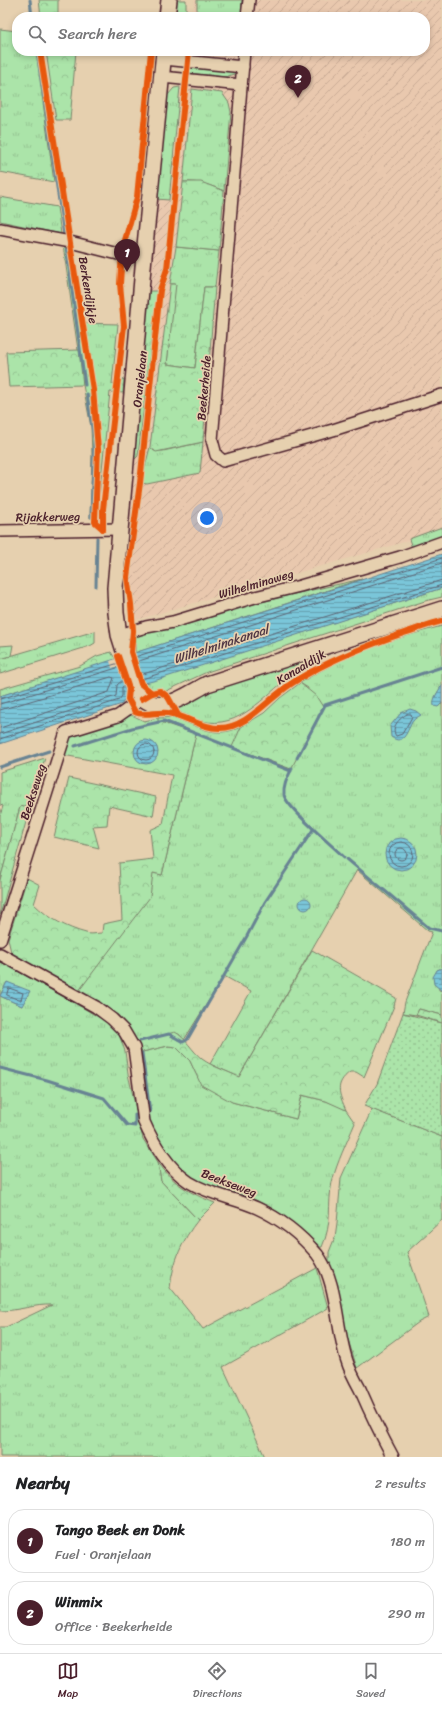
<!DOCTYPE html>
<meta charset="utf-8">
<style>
:root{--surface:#fff;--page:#f2f2f2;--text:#202124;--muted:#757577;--line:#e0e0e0;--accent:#4a1f2b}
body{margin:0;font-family:Sriracha,sans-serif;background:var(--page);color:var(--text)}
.you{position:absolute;left:207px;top:518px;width:14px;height:14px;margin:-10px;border:3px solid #fff;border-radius:50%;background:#1a73e8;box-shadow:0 0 0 6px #1a73e833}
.badge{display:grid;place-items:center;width:26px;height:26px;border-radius:50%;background:var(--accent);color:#fff;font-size:13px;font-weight:700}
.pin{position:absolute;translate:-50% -33px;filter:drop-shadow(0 1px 2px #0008)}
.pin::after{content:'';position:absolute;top:21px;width:14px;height:12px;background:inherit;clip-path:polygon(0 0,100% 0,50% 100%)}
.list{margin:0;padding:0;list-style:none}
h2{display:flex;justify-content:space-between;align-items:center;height:52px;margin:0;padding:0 16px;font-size:17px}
h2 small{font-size:13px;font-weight:400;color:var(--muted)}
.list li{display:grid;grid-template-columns:26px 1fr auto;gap:12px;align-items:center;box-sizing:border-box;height:64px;margin:0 8px 8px;padding:0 8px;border:1px solid var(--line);border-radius:16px}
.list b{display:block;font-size:15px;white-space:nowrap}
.list p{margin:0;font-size:13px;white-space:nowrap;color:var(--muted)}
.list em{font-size:13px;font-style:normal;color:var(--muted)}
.icon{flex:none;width:22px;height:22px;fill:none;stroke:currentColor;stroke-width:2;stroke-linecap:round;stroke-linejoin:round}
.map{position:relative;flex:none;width:442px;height:1457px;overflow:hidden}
.search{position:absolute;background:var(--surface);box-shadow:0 2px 6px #0003;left:12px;right:12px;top:12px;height:44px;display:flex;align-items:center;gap:10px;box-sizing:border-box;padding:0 14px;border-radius:16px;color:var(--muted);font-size:15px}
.sheet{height:196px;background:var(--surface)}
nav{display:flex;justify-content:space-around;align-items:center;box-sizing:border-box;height:56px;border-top:1px solid var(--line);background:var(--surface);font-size:11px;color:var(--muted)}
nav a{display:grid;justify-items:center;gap:2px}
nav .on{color:var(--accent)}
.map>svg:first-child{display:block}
.industrial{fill:url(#industrial-furrows)}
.grass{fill:url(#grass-tufts);stroke:#7a826a}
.forest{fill:url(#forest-crowns);stroke:#7a826a}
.garden{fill:url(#garden-dots);stroke:#7a826a}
.water{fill:url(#water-rules);stroke:#678393}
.pier{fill:#e6d0af}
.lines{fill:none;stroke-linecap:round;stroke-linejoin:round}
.shore{stroke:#5d6271;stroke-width:1}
.stream{stroke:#678393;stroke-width:3}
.minor-casing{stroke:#4a1f2b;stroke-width:14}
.secondary-casing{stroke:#4a1f2b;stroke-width:18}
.minor{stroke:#e6d0af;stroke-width:11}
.secondary{stroke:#e6d0af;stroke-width:15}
.cycleway-casing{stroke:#e6d0af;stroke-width:8}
.cycleway{stroke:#e8590c;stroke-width:6}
.labels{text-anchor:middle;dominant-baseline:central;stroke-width:3.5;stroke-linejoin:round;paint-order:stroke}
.street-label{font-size:12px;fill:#4a1f2b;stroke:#e6d0af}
.water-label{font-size:13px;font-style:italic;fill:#513845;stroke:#e6d0af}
</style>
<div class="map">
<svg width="442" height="1457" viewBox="0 0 442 1457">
<defs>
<pattern id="industrial-furrows" width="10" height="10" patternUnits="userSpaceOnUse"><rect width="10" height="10" fill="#e9c8ae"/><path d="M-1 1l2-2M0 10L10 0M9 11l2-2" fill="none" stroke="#c9ab96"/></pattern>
<pattern id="grass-tufts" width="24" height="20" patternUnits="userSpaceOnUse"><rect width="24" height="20" fill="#abe4a9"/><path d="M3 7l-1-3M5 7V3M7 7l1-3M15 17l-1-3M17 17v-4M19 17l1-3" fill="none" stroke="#95c392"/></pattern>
<pattern id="forest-crowns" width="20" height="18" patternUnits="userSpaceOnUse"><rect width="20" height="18" fill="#abe4a9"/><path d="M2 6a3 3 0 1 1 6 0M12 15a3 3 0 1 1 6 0" fill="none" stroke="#95c392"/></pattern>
<pattern id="garden-dots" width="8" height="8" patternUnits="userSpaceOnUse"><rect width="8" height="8" fill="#abe4a9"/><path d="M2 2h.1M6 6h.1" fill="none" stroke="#95c392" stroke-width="1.8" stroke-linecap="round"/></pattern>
<pattern id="water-rules" width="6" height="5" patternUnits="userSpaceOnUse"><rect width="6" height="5" fill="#7ac6d9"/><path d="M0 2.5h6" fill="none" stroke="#66a0b0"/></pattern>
</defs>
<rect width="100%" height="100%" fill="#e6d0af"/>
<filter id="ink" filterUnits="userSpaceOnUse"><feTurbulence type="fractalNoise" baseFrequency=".025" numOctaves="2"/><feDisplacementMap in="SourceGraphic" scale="8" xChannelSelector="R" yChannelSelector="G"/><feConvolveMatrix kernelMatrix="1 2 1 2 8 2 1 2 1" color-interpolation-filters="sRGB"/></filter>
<g filter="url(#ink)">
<path class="industrial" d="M195,0H442V531L129,622L123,554L153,212L186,51H425V17H193Z"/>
<g class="grass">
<path d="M177,0H186V17H176Z"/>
<path d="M197,0H242L241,17H197Z"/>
<path d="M0,29L17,31V51H36L54,182L0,172Z"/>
<path d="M190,65L230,69L235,74L225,77L189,73Z"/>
<path d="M180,87L169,200L156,199L167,96L174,88Z"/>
<path d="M192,89L222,93L229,103L231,112L224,191C210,185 198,181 183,182Z"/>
<path d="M0,197L57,207L61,234L0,221Z"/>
<path d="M63,245L69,246L80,323L118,324L112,384L124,379L123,393L110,392L97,518H90L92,455L91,427L83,385Z"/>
<path d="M176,247L219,251L215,287H204L195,368L167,364L175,284H170Z"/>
<path d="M146,291H157L138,456L135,459L132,457Z"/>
<path d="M203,442L200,473L147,484L141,483L150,447L154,451H163Z"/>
<path d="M442,527V538L412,548L409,539Z"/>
<path d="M362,579L135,653L136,634L285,596Z"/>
<path d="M442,588V597L425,601L207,672L164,692L151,691L147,689L144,683Z"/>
<path d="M442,626V685L435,697L441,705L442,703V968L437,970L439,990L442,991V1015L419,1009L416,1015L403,1013L405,1002L432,932L428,931L357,870L239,1077L210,1064L251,991L224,976L184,1040L179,1034L135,1042L127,1025L118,1015L78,992L98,964L153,873L162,875L196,734L157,721L158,718C163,718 169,717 173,718C199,725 212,740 241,727L233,747L291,769L308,688L300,683C344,655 392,639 442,626Z"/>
<path d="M95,631V643L90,646L0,674V659Z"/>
<path d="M355,641C334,652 310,663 291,676C263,696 240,730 202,721C194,719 184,716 178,710V707L189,699Z"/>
<path d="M45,758L31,804L20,807L0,880V816L3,806L0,805V772Z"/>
<path d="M0,961L85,1009L108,1023L118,1032L125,1051L128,1074L141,1131L143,1139L158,1162L161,1181L198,1220C182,1240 173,1262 170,1288L203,1329L317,1268L328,1308L223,1367L265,1457H0V1327H6L52,1305C35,1304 18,1311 0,1311V996L22,1006L7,982L0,996Z"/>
<path d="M168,1046L176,1047L190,1061L196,1074L232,1102L296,1119L302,1095L326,1101L337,1105L346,1110L355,1123C347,1142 337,1162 332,1182C327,1206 333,1222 322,1247H320C302,1230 284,1214 262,1203C244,1194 225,1192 207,1185C183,1175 164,1151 153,1128C144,1111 141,1073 138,1053Z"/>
<path d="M372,1109L442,1137V1220L407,1252L429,1317L419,1322L357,1368L345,1330L329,1263V1252L335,1237L337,1223L341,1178Z"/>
</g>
<g class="forest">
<path d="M39,0H58V17H41Z"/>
<path d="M46,51H76L70,120H56Z"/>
<path d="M183,182H201L224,191L219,251L176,247Z"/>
<path d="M170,284H176L167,364L195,368L204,287H215L203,442L156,452L150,447Z"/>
<path d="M79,350L83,385L9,387L6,352Z"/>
<path d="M13,645L11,656L0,659V646Z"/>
<path d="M111,652L116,660L0,696V689L80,666L97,656Z"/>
<path d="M300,683L316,696L323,707L291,769L232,747L241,727L264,713L280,698Z"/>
<path d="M132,715L144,721L158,718V721L196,734L162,875L153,873L150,897L78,992L14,955L11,952L8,939L27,878L40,885L34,904C48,918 67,928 86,933C91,935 97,933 102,933L103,924L122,920L119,863L153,859L150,830L163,824L172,775L63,755L68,738L70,737Z"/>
<path d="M69,778L156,797L153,816L109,806L107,825L93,826L99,848L54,837Z"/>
<path d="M31,804L0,915V880L20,807Z"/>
<path d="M312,950L396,998L394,1006L364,1077L356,1072H350C334,1084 339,1094 346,1110L326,1101L302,1095L296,1119L232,1102L201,1085L190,1061L176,1047L168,1046L138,1053L135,1042L175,1032C185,1037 192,1051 202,1059C213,1067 227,1071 239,1077Z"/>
<path d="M419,1009L442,1015V1023L416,1015Z"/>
<path d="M158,1162C174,1185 190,1193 215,1203L198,1220L161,1181Z"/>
</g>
<path class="garden" d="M403,1013L442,1023V1137L364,1106L377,1084Z"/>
<g class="water">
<path d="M442,554V588L157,680L125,688L126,696L122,704L0,744V696Z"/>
<path d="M442,685V703L438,707L434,706C432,699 438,692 442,685Z"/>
<path d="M410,709L416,711L421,715C418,717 415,718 413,721C407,729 405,747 391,737L390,726L401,713Z"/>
<circle cx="146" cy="752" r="12"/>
<circle cx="401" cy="854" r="16"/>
<circle cx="305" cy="904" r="6"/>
<path d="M442,968V991L434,984L433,977L437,970Z"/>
<path d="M7,982L30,991L22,1006L0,996Z"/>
</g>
<path class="pier" d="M133,651L140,677L145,685L127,690L128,695L125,696L126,684L120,669L119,666L112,668L110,661L116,659V657Z"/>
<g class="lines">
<g class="shore">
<path d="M135,657L442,558"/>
<path d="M136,662L442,563"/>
<path d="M140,675L442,580"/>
<path d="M142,679L442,585"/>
<path d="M0,699L119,663"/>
<path d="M0,704L120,667"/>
<path d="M0,710L111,677L114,678L109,692L0,728"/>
<path d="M407,714H411L412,717L402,734L396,736C390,727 400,718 407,714Z"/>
<path d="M0,734L116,696L117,685L124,679"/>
<path d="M0,739L119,700L122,696V687L126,684"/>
<circle cx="146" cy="752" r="8"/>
<circle cx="401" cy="854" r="12"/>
<circle cx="401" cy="854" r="6"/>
<path d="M9,988L23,993L21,1000H19L7,995Z"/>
</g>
<g class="stream">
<path d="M30,0L32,17"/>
<path d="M37,51L64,235"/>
<path d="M66,246L85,385"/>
<path d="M87,394L94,439L91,517"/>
<path d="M96,586L97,538"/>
<path d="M75,746L132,728L164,721L291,771"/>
<path d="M297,758L325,705L442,667"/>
<path d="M0,767L49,751"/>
<path d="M292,768C288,777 283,785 284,795C286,807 333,846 344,857"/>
<path d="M347,859L429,928L442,931"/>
<path d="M140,1041L169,1034L183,1042L187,1040L247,936L265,902L314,828"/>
<path d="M142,1053L150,1112"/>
<path d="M0,1068L47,1080L104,1098L127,1125L135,1126V1115"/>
</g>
<g class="minor-casing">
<g id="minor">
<path d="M247,17L249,0"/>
<path d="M244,51L212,440L216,455L223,461L333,430L442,395"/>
<path d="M164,59L243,67"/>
<path d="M162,77L241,85"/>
<path d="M0,229L70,242L122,255L144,256"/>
<path d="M0,531L120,529"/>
<path d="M119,635L146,627L173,622L255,597L300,586L400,557L442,542"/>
<path d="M0,940L66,732L118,716L142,699"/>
<path d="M0,954L96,1007L112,1019L124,1031L134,1048L144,1122C153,1143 169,1169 189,1182C210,1195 235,1198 257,1208C281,1219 300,1234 317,1254C338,1281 336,1330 347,1361C350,1371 355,1380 360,1389C370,1412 381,1435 393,1457"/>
</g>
</g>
<g class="secondary-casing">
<g id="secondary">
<path d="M167,17L169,0"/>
<path d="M164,51L144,256L115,588L116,613L119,635L137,692C157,719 184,696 207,684L442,609"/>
</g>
</g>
<use href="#minor" class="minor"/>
<use href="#secondary" class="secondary"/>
<g class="cycleway-casing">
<g id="cycleway">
<path d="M40,51L93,390L98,449L95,522L103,529"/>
<path d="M103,529V509L124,326L120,284L122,251L137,197L151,51"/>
<path d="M118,656L129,689L128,699L135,712C144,717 158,711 168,713C186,716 201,728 220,728C243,728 262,706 279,693C288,685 298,679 309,673C340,656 371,644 404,633C417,629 429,624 442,621"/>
<path d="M152,693L141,684L131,652L133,631L131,604L127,577L140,483L160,290L167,269L189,51"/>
<path d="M142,699L152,693L160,691L168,697L178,715"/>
</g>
</g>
<use href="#cycleway" class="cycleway"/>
</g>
</g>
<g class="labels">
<g class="street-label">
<text transform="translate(88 290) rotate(81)">Berkendijkje</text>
<text transform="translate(140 379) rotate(-84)">Oranjelaan</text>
<text transform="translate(204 388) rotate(-85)">Beekerheide</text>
<text transform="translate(48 517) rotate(-1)">Rijakkerweg</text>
<text transform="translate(256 584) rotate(-16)">Wilhelminaweg</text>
<text transform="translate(301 667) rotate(-31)">Kanaaldijk</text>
<text transform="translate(33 792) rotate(-72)">Beekseweg</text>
<text transform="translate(229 1183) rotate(21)">Beekseweg</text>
</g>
<g class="water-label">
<text transform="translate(221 644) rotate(-18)">Wilhelminakanaal</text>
</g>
</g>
</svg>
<div class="you"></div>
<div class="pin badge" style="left:127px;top:272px">1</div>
<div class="pin badge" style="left:298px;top:98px">2</div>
<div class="search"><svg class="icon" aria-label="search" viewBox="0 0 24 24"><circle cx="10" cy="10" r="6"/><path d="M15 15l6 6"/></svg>Search here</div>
</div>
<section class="sheet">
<h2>Nearby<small>2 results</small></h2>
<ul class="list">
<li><span class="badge">1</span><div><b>Tango Beek en Donk</b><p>Fuel · Oranjelaan</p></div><em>180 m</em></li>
<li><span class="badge">2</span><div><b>Winmix</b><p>Office · Beekerheide</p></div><em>290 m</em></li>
</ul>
</section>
<nav>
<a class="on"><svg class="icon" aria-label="map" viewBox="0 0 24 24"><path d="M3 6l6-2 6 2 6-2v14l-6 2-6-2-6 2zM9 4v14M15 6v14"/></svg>Map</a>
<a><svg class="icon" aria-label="directions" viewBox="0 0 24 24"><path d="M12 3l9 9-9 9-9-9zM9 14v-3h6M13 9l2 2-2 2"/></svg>Directions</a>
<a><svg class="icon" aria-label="saved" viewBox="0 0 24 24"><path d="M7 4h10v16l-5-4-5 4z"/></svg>Saved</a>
</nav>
